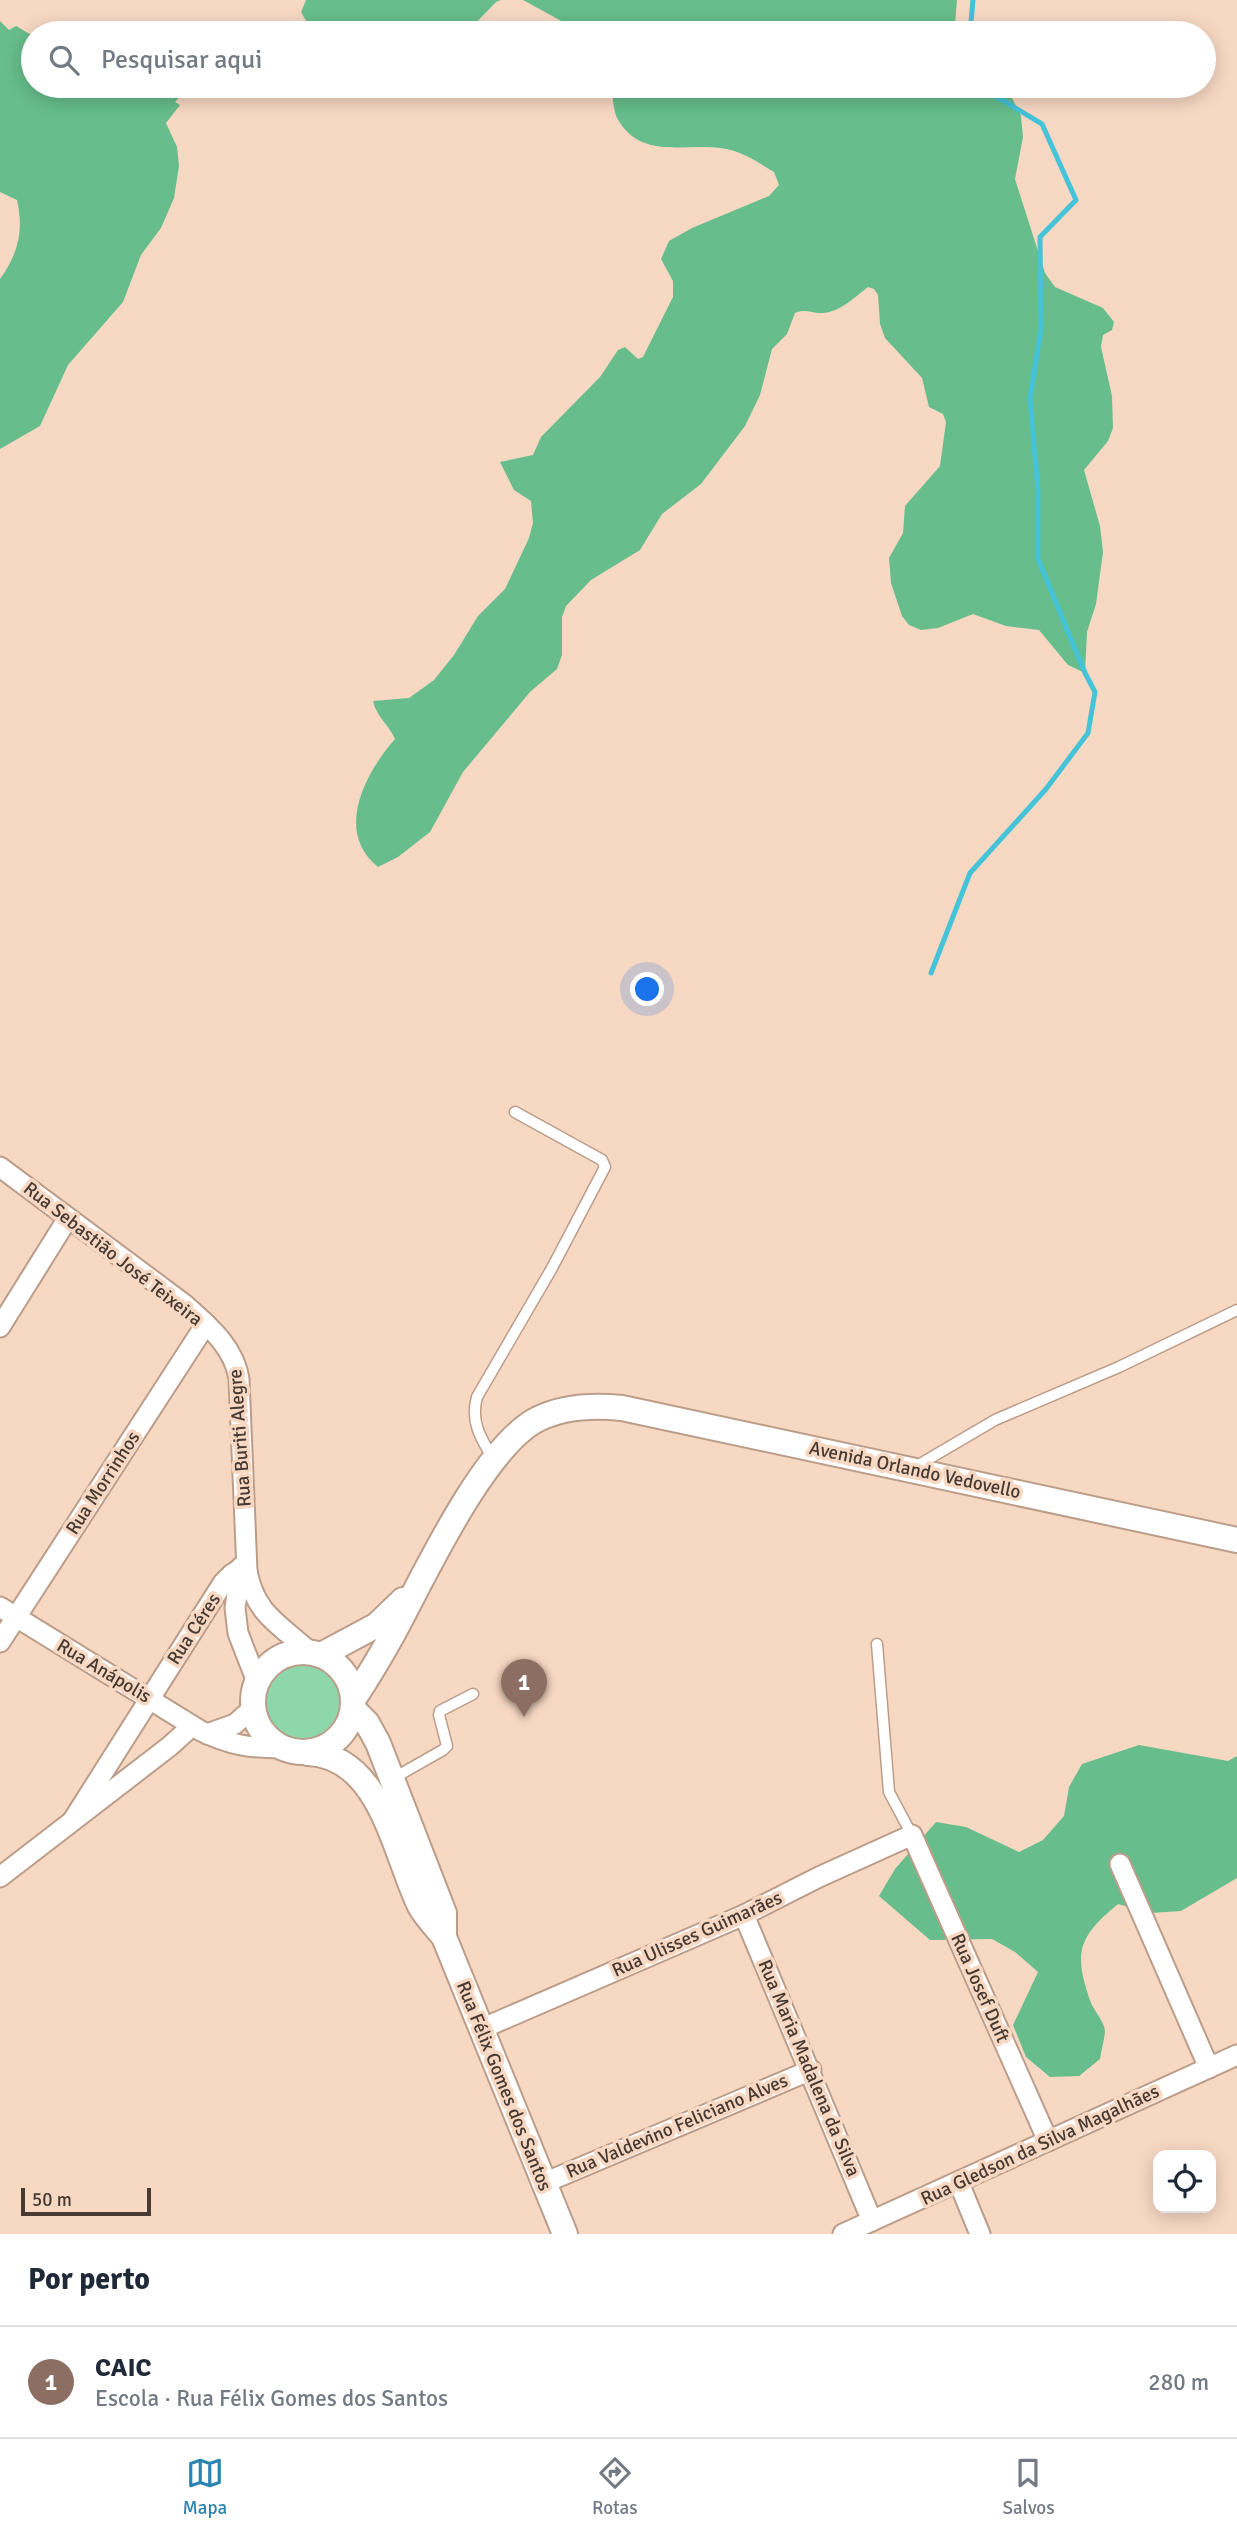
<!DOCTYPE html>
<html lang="pt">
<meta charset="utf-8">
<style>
:root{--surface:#fff;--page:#f6f6f7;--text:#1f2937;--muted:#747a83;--line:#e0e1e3;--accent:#2a83b1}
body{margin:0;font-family:Signika,sans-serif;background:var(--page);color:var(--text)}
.controls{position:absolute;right:21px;bottom:21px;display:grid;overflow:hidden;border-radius:14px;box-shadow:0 4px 18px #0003}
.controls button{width:63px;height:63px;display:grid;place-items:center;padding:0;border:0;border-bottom:2px solid var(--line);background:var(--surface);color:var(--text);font:35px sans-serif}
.scale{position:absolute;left:21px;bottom:18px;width:130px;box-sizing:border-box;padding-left:7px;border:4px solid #473a32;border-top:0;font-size:19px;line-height:24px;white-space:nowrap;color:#473a32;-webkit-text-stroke:5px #f7d8c3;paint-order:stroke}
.you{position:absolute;left:648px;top:990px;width:24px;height:24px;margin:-18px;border:5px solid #fff;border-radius:50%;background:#1a73e8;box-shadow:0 0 0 10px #1a73e833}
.badge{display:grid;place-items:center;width:46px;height:46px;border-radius:50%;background:var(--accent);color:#fff;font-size:23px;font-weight:700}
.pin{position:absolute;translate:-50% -58px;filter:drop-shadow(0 2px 4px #0008)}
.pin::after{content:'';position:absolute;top:37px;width:24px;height:21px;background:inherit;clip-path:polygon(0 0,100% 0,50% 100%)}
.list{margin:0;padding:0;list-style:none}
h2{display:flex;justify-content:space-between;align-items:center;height:91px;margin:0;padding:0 28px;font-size:30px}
h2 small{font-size:23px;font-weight:400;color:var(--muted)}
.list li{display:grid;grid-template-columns:46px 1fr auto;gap:21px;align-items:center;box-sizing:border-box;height:112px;padding:0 28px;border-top:2px solid var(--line)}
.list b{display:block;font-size:26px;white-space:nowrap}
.list p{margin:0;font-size:23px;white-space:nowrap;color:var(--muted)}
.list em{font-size:23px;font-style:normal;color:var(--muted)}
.icon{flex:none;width:38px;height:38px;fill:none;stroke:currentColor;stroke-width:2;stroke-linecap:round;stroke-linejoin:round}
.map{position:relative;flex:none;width:1237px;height:2234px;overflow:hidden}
.search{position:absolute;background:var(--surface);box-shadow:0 4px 18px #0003;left:21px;right:21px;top:21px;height:77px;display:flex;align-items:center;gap:18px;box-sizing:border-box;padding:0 24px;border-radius:38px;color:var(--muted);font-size:26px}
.sheet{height:203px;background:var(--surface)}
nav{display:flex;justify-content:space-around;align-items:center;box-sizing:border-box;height:98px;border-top:2px solid var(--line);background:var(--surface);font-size:19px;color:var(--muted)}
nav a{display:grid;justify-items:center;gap:4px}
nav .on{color:var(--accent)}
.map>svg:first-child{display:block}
.green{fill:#8ed7aa}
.forest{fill:#67be8c}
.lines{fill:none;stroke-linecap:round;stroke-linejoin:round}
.stream{stroke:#44c3d9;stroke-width:5}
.service-casing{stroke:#bb9d8a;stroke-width:13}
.minor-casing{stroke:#bb9d8a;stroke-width:23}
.tertiary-casing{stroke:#bb9d8a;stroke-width:28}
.service{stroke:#fff;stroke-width:10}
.minor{stroke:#fff;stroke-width:19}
.tertiary{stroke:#fff;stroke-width:24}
.labels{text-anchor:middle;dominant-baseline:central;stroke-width:7;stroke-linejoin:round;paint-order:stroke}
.street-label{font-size:19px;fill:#473a32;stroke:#f7d8c3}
</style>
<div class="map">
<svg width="1237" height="2234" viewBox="0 0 1237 2234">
<rect width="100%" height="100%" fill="#f7d8c3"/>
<circle class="green" cx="303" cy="1702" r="43"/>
<g class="forest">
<path d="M306,0H501L496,2L466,33H320L309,26L301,12Z"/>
<path d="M523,0H957L955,24L957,33H578L565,23Z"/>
<path d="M0,21L9,30L16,26L33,36V86H189L175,102L180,105L166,123L177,147L179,166L174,198L161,228L141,255L123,302L68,365L40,426L0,449V279C18,254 24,231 17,200L0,192Z"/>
<path d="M611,86H1006L1021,116L1023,137L1015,179L1045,273L1055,287L1103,308L1114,322L1112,330L1103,335L1101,347L1112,396L1113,428L1108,441L1084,470L1100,526L1103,552L1096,604L1087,632L1085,673L1068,665L1039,630L1006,626L973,614L938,628L921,630L909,625L902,616L891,583L889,558L903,533L905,506L940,466L946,422L943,414L929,407L922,378L885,338L880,324L878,295L874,289L868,287C855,297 840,312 823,313C812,314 806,308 795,313L787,334L772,349L760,395L745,426L701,484L662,514L640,550L591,580L566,606L562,617V655L557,669L530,692L463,772L430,832L398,857L378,867C334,832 365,773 395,739C389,725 376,716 373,701L409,698L434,680L454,655L478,616L505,589L529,538L533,523L531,501L514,490L500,462L533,455L541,437L600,377L618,350L625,347L638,359L643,357L673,297V281L661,259L669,241L692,228L769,196L779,185L774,172C757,162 741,150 720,148C683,143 640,160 617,118C613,109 613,95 611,86Z"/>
<path d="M1139,1745L1228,1761L1237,1756V1878L1181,1911L1151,1913L1118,1904C1078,1937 1073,1953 1091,2003C1095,2012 1105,2023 1105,2032C1104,2041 1101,2051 1100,2059L1079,2076L1050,2077L1026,2057L1013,2025L1038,1972L1015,1952L992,1939L930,1940L879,1896L895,1869L936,1822L966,1827L1019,1852L1043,1840L1064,1816L1069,1787L1082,1764Z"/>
</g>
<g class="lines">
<g class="stream">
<path d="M970,33L973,0"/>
<path d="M931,973L970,873L1046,789L1088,733L1095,692L1085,673L1038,559V491L1030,398L1041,329L1040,237L1076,200L1042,124L979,86"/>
</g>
<g class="service-casing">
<g id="service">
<path d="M494,1460C481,1439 470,1422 477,1397L552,1268L605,1167L602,1160L515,1112"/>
<path d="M915,1467L995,1420L1119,1367L1237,1310"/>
<path d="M877,1644L889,1792L912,1835"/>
<path d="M392,1779L443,1750L447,1746L439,1715L440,1711L473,1694"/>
</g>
</g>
<g class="minor-casing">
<g id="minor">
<path d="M0,1167L184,1304C207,1325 234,1346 239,1379L247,1571C255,1615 281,1625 311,1653"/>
<path d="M0,1327L68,1218"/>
<path d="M241,1567L235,1608L238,1633L257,1682"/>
<path d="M0,1607L201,1731C230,1745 249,1748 281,1748"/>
<path d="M0,1642L206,1324"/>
<path d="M207,1734L235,1724L253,1708"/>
<path d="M73,1820L223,1583L232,1574L240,1569L247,1571"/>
<path d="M1120,1864L1209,2068"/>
<path d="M0,1877L170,1746L192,1726"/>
<path d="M744,1915L872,2221"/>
<path d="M481,2029L744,1915L819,1877L912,1835L1048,2141"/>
<path d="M544,2183L811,2070"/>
<path d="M959,2183L980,2234"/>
<path d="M843,2234L1237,2055"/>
</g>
</g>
<g class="tertiary-casing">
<g id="tertiary">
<circle cx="303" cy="1702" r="50"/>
<path d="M321,1655L377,1625L403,1600"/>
<path d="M353,1700C368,1677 382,1654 395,1630C424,1576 484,1446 538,1419C564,1406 594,1405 622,1408L1237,1540"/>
<path d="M353,1709L367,1723L378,1743L444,1913V1936"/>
<path d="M308,1753C381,1756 394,1853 420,1906C426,1917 436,1927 444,1937L565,2234"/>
</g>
</g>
<use href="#service" class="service"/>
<use href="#minor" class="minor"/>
<use href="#tertiary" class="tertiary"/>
</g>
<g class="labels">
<g class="street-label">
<text transform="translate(113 1254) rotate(38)">Rua Sebastião José Teixeira</text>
<text transform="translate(240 1438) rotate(-94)">Rua Buriti Alegre</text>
<text transform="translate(915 1470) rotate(12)">Avenida Orlando Vedovello</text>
<text transform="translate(103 1483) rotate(-57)">Rua Morrinhos</text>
<text transform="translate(194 1629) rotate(-57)">Rua Céres</text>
<text transform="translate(104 1671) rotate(31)">Rua Anápolis</text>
<text transform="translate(697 1934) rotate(-24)">Rua Ulisses Guimarães</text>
<text transform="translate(980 1988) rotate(66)">Rua Josef Duft</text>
<text transform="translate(809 2068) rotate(67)">Rua Maria Madalena da Silva</text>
<text transform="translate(504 2086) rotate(68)">Rua Félix Gomes dos Santos</text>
<text transform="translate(677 2126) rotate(-23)">Rua Valdevino Feliciano Alves</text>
<text transform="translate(1040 2145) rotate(-25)">Rua Gledson da Silva Magalhães</text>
</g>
</g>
</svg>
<div class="controls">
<button><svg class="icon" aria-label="locate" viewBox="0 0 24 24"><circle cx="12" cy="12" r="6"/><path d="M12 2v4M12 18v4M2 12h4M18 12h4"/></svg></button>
</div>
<div class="scale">50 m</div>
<div class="you"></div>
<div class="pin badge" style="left:524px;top:1717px;background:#8d6e63">1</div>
<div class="search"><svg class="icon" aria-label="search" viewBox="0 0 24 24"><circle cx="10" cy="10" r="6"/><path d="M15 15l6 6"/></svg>Pesquisar aqui</div>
</div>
<section class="sheet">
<h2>Por perto<small></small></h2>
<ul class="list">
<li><span class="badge" style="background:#8d6e63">1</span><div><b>CAIC</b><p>Escola · Rua Félix Gomes dos Santos</p></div><em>280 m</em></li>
</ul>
</section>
<nav>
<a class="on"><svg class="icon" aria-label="map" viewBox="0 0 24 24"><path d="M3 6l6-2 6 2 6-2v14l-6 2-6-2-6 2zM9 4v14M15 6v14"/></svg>Mapa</a>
<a><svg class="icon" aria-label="directions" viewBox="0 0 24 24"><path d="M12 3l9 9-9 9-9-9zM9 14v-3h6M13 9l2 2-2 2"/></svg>Rotas</a>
<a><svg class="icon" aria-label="saved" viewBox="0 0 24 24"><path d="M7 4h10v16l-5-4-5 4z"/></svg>Salvos</a>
</nav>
